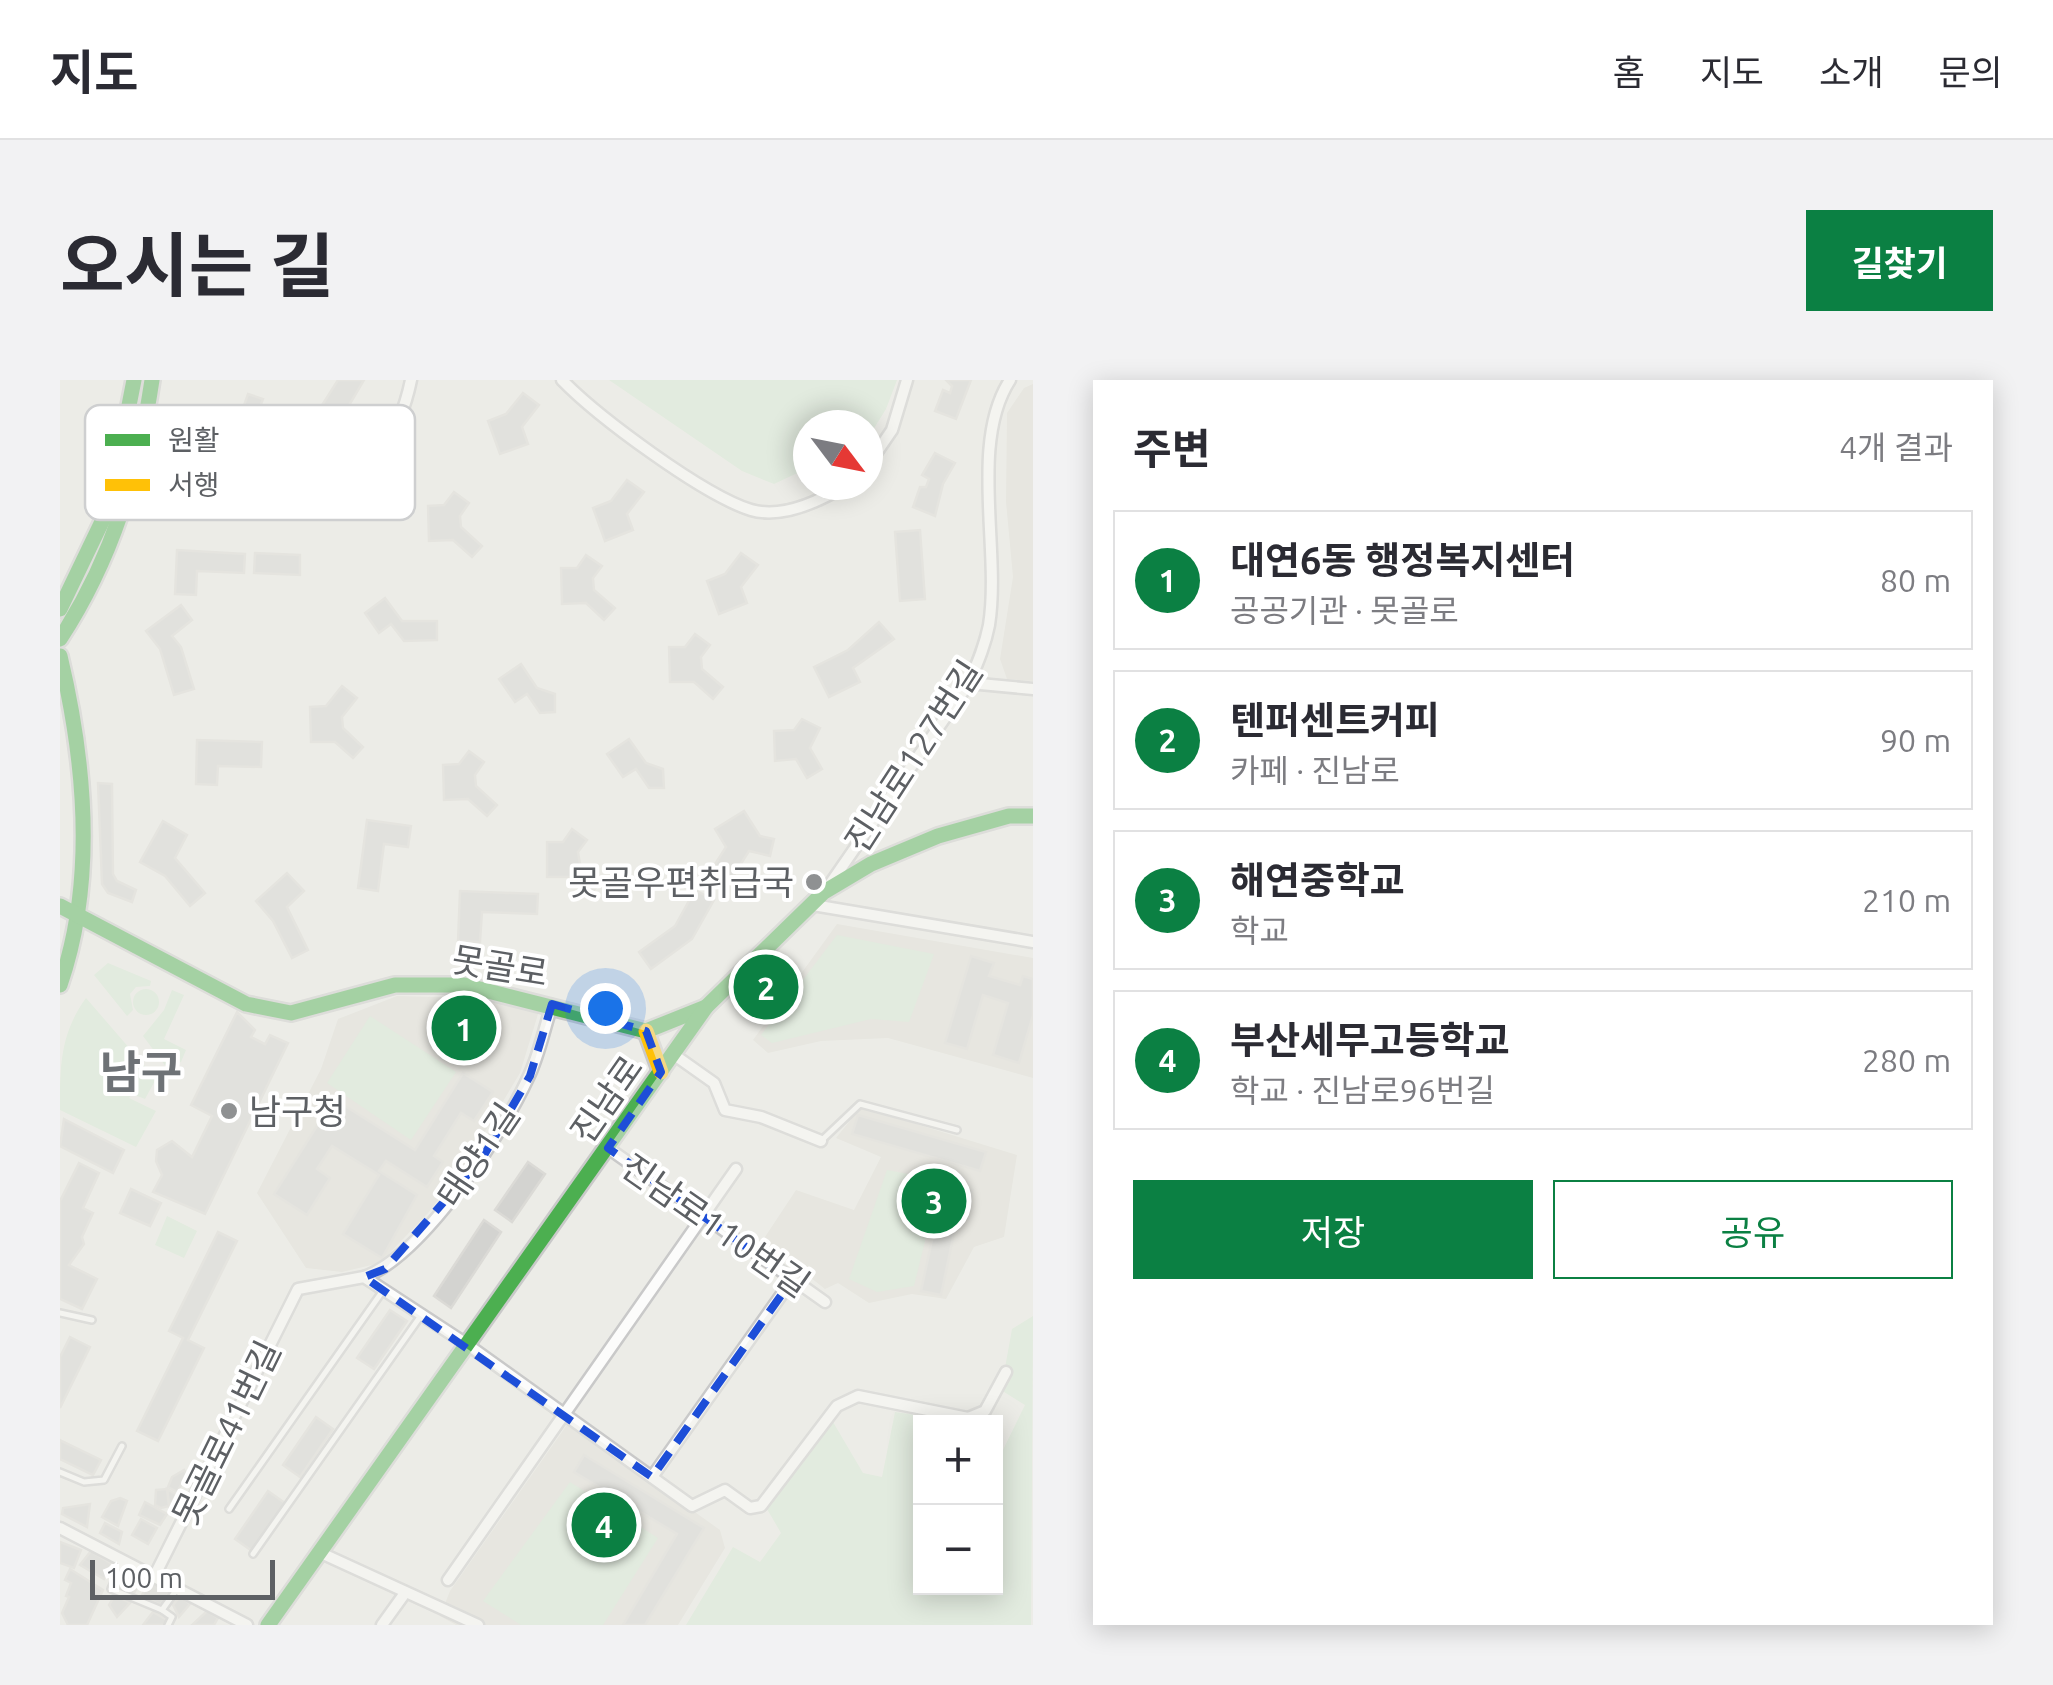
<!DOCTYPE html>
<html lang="ko">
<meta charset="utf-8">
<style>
:root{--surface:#fff;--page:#f2f2f3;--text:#2b2b33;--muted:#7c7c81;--line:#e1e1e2;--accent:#0b8043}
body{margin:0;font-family:Ubuntu,"Noto Sans KR",sans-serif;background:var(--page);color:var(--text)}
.controls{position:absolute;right:30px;bottom:30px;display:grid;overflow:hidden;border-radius:0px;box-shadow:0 5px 25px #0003}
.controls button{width:90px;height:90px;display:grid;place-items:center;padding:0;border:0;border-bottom:2px solid var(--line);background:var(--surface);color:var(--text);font:50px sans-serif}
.compass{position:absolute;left:733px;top:30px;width:90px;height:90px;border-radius:50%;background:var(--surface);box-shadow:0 5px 25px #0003;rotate:122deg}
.scale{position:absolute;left:30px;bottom:25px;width:185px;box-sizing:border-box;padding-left:10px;border:5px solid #5d6064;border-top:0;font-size:28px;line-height:35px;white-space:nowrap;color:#5d6064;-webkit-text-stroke:8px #fff;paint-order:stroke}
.you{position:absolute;left:545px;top:628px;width:35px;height:35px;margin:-25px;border:8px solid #fff;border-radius:50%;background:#1a73e8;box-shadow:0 0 0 15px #1a73e833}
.badge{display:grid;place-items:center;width:65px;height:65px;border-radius:50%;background:var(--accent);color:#fff;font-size:32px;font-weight:700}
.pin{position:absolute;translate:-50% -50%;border:5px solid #fff;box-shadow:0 2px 10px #0006}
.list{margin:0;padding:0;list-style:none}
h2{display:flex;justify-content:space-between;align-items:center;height:130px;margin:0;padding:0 40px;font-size:42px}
h2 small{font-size:32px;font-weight:400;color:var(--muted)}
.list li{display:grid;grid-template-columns:65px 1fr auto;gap:30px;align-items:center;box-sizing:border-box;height:140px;margin:0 20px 20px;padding:0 20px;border:2px solid var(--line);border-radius:0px}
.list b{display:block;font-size:38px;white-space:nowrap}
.list p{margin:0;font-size:32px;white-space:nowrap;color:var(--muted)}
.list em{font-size:32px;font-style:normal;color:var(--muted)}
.actions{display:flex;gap:20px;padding:30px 40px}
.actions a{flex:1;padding:22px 0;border:2px solid var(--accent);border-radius:0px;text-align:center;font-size:35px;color:var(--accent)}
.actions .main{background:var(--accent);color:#fff}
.map{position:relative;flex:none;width:973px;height:1245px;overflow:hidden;border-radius:0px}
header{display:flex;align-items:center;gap:60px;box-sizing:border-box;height:140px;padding:0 50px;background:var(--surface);border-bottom:2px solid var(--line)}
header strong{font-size:48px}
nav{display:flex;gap:55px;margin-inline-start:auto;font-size:35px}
.intro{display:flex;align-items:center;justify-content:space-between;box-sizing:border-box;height:240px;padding:0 60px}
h1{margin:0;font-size:70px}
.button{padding:25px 45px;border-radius:0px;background:var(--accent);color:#fff;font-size:35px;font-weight:700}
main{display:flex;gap:60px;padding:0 60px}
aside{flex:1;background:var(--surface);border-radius:0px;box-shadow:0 5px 25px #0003}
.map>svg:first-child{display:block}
.education{fill:#dfded7}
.green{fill:#d5e8d4}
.building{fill:#d3d3d0;stroke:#dbdad6;stroke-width:2.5}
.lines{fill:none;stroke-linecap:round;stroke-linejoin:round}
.lane-casing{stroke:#c9c9c9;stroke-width:10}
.street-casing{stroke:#c9c9c9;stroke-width:15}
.fast-casing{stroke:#c9c9c9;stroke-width:20}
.slow-casing{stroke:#c9c9c9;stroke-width:20}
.lane{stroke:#fcfcfb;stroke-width:5}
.street{stroke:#fcfcfb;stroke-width:10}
.fast{stroke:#4caf50;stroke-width:15}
.slow{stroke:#ffc107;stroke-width:15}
.marked{fill:none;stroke:#1d4ed8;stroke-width:8;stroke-dasharray:20 12;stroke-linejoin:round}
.poi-dot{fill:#8f9192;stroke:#fff;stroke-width:4}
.labels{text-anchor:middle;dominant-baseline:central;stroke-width:8;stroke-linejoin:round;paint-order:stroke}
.street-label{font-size:35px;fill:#5d6064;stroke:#fff}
.poi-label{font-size:35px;fill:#5d6064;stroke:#fff;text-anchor:end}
.district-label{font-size:45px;font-weight:bold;fill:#6e7276;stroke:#fff}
.key{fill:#fff;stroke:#cecfd0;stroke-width:2.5}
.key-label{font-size:28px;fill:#5d6064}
</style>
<header>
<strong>지도</strong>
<nav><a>홈</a><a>지도</a><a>소개</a><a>문의</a></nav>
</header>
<div class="intro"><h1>오시는 길</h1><a class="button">길찾기</a></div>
<main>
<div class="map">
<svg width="973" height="1245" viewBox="0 0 973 1245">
<rect width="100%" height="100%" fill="#ecece7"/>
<g class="education">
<path d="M973,4V301L947,299L940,279L953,197L946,122L947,33L964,8Z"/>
<path d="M777,544L973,578V698L828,658L761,661L708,673L693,660Z"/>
<path d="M337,616L409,618L479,631L460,693L405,785L368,833L320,883L282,892L246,888L197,813L261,689L278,639Z"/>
<path d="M801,727L957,775L944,857L914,867L886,919L852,914L809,923L778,903L765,909L703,860L736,810L794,830L821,777L776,758Z"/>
<path d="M509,1042L660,1150L665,1168L618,1245H396L380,1236L390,1211Z"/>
</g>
<g class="green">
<path d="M549,0H837L826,29L808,58V45H748V88L714,104L682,91Z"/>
<path d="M777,555L874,574L849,642L811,639L712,663L701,655Z"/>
<path d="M48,583L91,601L90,606L76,607L70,614L73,630L67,636L34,595Z"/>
<circle cx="86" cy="622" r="13"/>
<path d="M112,610L124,615L104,659L126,670L121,682L107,688L83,656L104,630Z"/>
<path d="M26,618L96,699L85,719L72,714L69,718L96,731L76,767L0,730C0,686 0,654 26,618Z"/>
<path d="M310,636L396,692L351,760L267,703Z"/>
<path d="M827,790L880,800L854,906L817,912L789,899Z"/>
<path d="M107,836L137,851L124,878L95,865Z"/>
<path d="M973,936L971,1245H626L673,1167L700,1182L721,1153L707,1129L773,1042L803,1093L822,1097L835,1032L909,1042H861V1208H936V1075L939,1078L965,1025L941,1010L952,949Z"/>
<path d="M510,1102L598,1158L543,1245H461L423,1221Z"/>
</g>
<g class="building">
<path d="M278,0H304L288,27L302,36L291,54L257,33Z"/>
<path d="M886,0H911L896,39L875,31L883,10L890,13L892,6Z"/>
<path d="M463,13L479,25L462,47L468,64L440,74L428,41L446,34Z"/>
<path d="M188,14L203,19L195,40L197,50L212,63L204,73L188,59L169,65L161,39L181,34Z"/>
<path d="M875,73L895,83L883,104L875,136L853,127L860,107H866L869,99L862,95Z"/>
<path d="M567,100L584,112L567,134L573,150L545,161L533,128L551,121Z"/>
<path d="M394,112L409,123L400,136L401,147L422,166L412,177L393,160L369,161L368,126L384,125Z"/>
<path d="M860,150L865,219L840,221L835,152Z"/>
<path d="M117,170L185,174L184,193L137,191L136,215L115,214Z"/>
<path d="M195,173L240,175V195L194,193Z"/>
<path d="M681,173L698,185L681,207L687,223L659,234L647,201L665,194Z"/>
<path d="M526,175L542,186L533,198L534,210L555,228L544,240L526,223L502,224L501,188H517Z"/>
<path d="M325,218L342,241H377V260L344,261L331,244L319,253L305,233Z"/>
<path d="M121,225L132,240L112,256L121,267L134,309L114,315L100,269L86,251Z"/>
<path d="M819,242L834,259L793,288L800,302L769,317L754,287L788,270Z"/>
<path d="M635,254L650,265L641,277L642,289L663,307L653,319L634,302H610L609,267H625Z"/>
<path d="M461,284L477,308L495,314V332L480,333L467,314L455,322L439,299Z"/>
<path d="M282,306L297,318L282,337L283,348L303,367L293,378L275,362H251L250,327L266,326Z"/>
<path d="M742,339L760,348L750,368L762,389L747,398L736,379L715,381L714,351L734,350Z"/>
<path d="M569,359L586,383L603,389L604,408H589L576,389L563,397L547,374Z"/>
<path d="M137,360L202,362L201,387L158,386L157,405L136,404Z"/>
<path d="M409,371L424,382L415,395L416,406L437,425L427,436L408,419L384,420L383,385L399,384Z"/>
<path d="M38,403L52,404L53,494L57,501L76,510L72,522L48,513L42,504Z"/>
<path d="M684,431L700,456L714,459L710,476L689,471L667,506L648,495L666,467L655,449Z"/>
<path d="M307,440L351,446L348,467L324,464L318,511L298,508Z"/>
<path d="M103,441L127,455L115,478L145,513L130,526L105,496L80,482Z"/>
<path d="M512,449L527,460L518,472L520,484L540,503L530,514L511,497H487V462H503Z"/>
<path d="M227,493L244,511L227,527L248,570L232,578L213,541L196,521Z"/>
<path d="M635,510L654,520L632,559L591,589L579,572L615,546Z"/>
<path d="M400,511L478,514L477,534L422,532L420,562L398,561Z"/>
<path d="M911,576L934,583L929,596L960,605L963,596L973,599V635L959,683L933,675L948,623L923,615L907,669L885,663Z"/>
<path d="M177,632L195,650L191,657L205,664L210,655L228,663L145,834L93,812L102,795L96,781L97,770L112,761L132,777L152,736L131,725Z"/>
<path d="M403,693L433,712L414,741L401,733L374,776L383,782L367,807L326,781L319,791L357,815L322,878L283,854L319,795L272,766L257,789L270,798L247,835L214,814L274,719L355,770Z"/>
<path d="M798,735L926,772L920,791L792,754Z"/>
<path d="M4,739L64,770L53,793L0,766Z"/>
<path d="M468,782L485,794L452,842L435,830Z"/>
<path d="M19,783L39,793L23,828L33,833L22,857L24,864L9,885L37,899L22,929L0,919V821Z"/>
<path d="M884,804L913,810L909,827L900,825L881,915L861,911Z"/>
<path d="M71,809L101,823L90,846L60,833Z"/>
<path d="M424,840L441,852L391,928L374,916Z"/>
<path d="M158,852L177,861L128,960L144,968L98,1061L77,1051L123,958L109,951Z"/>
<path d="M330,930L347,941L314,989L297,978Z"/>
<path d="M10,957L30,967L0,1028V977Z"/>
<path d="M256,1037L273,1049L240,1097L223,1085Z"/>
<path d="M0,1060L41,1080L33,1095L0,1079Z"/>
<path d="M524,1075L644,1148L585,1245H563L617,1154L514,1092Z"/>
<path d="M124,1090L127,1095L117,1112L108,1107L112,1097Z"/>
<path d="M107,1109L117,1115L109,1126Z"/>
<path d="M107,1109L109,1126L101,1128L95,1125L96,1110Z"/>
<path d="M208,1111L225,1123L192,1171L175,1159Z"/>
<path d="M60,1118L67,1121L58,1146L42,1137L51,1121Z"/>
<path d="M85,1122L107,1134L100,1145L79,1135Z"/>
<path d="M30,1124L27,1147L2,1134L3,1128Z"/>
<path d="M81,1139L97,1148L88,1164L72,1155Z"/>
<path d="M45,1143L62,1152L59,1164L40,1153Z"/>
<path d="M0,1162L21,1170L14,1188L0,1183Z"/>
<path d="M31,1171L52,1184L44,1199L20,1185Z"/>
<path d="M10,1189L43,1210L27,1245H8L2,1233L9,1217L6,1216L11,1203L5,1200Z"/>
<path d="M65,1189L82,1198L73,1215L56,1205Z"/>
<path d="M90,1201L110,1212L100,1225L82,1215Z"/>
<path d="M55,1215L70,1223L57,1237L49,1225Z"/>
<path d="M120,1216L130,1224L119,1237L113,1225Z"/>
<path d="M147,1231L158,1238L154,1245H132Z"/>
<path d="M93,1232L107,1240L104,1245H83Z"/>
</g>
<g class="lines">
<g class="lane-casing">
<g id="lane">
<path d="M763,759L800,724L897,750"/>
<path d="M0,933L32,940"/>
<path d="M0,1092L24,1102L44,1100L62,1066"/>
<path d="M169,1129L322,912"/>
<path d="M193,1174L360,937"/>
<path d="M63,1181L51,1209L102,1230"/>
<path d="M108,1245L112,1237L102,1230L117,1209"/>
</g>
</g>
<g class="street-casing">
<g id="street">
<path d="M502,0C538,37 643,115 691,130C722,139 760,121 786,105"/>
<path d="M808,85L832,50L847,0"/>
<path d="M74,100L258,133C307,114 341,49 351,0"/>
<path d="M909,303L973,309"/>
<path d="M768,507L909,303C917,284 925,266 929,245C941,171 909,63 950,0"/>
<path d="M753,525L973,562"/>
<path d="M613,674L654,703L665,730L701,737L761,761"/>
<path d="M548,768L765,922"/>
<path d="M304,897C362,876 442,755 468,698C479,676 484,649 492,625"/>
<path d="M592,1097L732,900"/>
<path d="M0,1148L187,1245"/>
<path d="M261,1173L418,1245"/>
<path d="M94,1197L238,909L304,897L408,965L632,1126L665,1110L690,1128L701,1126L777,1026L798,1016L908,1038L925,1031L946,992"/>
<path d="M388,1200L676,789"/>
<path d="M322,1245L345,1213"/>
</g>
</g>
<g class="fast-casing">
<g id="fast">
<path d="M0,229L49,127L74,0"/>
<path d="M0,259C52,179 78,94 92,0"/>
<path d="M0,276C25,381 36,501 0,605"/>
<path d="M0,526L186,624L231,633L335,605H404L586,651L646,627"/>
<path d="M208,1245L646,627L764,512L811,484L878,456L949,436H973"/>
</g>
</g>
<g class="slow-casing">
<path id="slow" d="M586,651L601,692"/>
</g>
<use href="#lane" class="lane"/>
<use href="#street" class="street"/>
<use href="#fast" class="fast"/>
<use href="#slow" class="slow"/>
</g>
<path d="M0 0H973V1245H0ZM492,624L586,651L601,692L548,768L732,900L592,1097L304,897L325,889L423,777L470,696Z" fill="#ecece7" fill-opacity=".55" fill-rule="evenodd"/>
<path class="marked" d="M492,624L586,651L601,692L548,768L732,900L592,1097L304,897L325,889L423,777L470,696Z"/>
<g class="poi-dot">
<circle cx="754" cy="502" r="10"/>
<circle cx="169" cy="731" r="10"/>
</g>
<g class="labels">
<g class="street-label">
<text transform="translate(853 376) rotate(-57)">진남로127번길</text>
<text transform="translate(440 586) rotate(9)">못골로</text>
<text transform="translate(546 719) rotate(-55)">진남로</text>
<text transform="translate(418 775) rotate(-56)">태양1길</text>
<text transform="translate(656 845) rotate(35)">진남로110번길</text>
<text transform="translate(166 1053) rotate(-64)">못골로41번길</text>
</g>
<g class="poi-label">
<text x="734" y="502">못골우편취급국</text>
<text x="189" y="731" text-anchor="start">남구청</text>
</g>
<g class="district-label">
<text x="81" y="691">남구</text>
</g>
</g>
<rect x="25" y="25" width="330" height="115" rx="15" class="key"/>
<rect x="45" y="54" width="45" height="12" fill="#4caf50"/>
<rect x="45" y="99" width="45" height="12" fill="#ffc107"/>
<g class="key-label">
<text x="108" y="70">원활</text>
<text x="108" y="115">서행</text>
</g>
</svg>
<div class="controls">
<button>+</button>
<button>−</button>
</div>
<svg class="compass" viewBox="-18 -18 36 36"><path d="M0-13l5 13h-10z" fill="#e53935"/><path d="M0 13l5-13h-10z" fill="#7c7c81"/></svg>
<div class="scale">100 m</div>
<div class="you"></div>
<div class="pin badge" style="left:404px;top:648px">1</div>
<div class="pin badge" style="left:706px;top:607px">2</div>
<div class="pin badge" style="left:874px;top:821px">3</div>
<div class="pin badge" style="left:544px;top:1145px">4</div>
</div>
<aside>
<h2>주변<small>4개 결과</small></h2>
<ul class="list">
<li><span class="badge">1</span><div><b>대연6동 행정복지센터</b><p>공공기관 · 못골로</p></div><em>80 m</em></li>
<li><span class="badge">2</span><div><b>텐퍼센트커피</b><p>카페 · 진남로</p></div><em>90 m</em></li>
<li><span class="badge">3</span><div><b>해연중학교</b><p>학교</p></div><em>210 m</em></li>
<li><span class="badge">4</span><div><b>부산세무고등학교</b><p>학교 · 진남로96번길</p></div><em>280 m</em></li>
</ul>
<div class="actions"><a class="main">저장</a><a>공유</a></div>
</aside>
</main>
